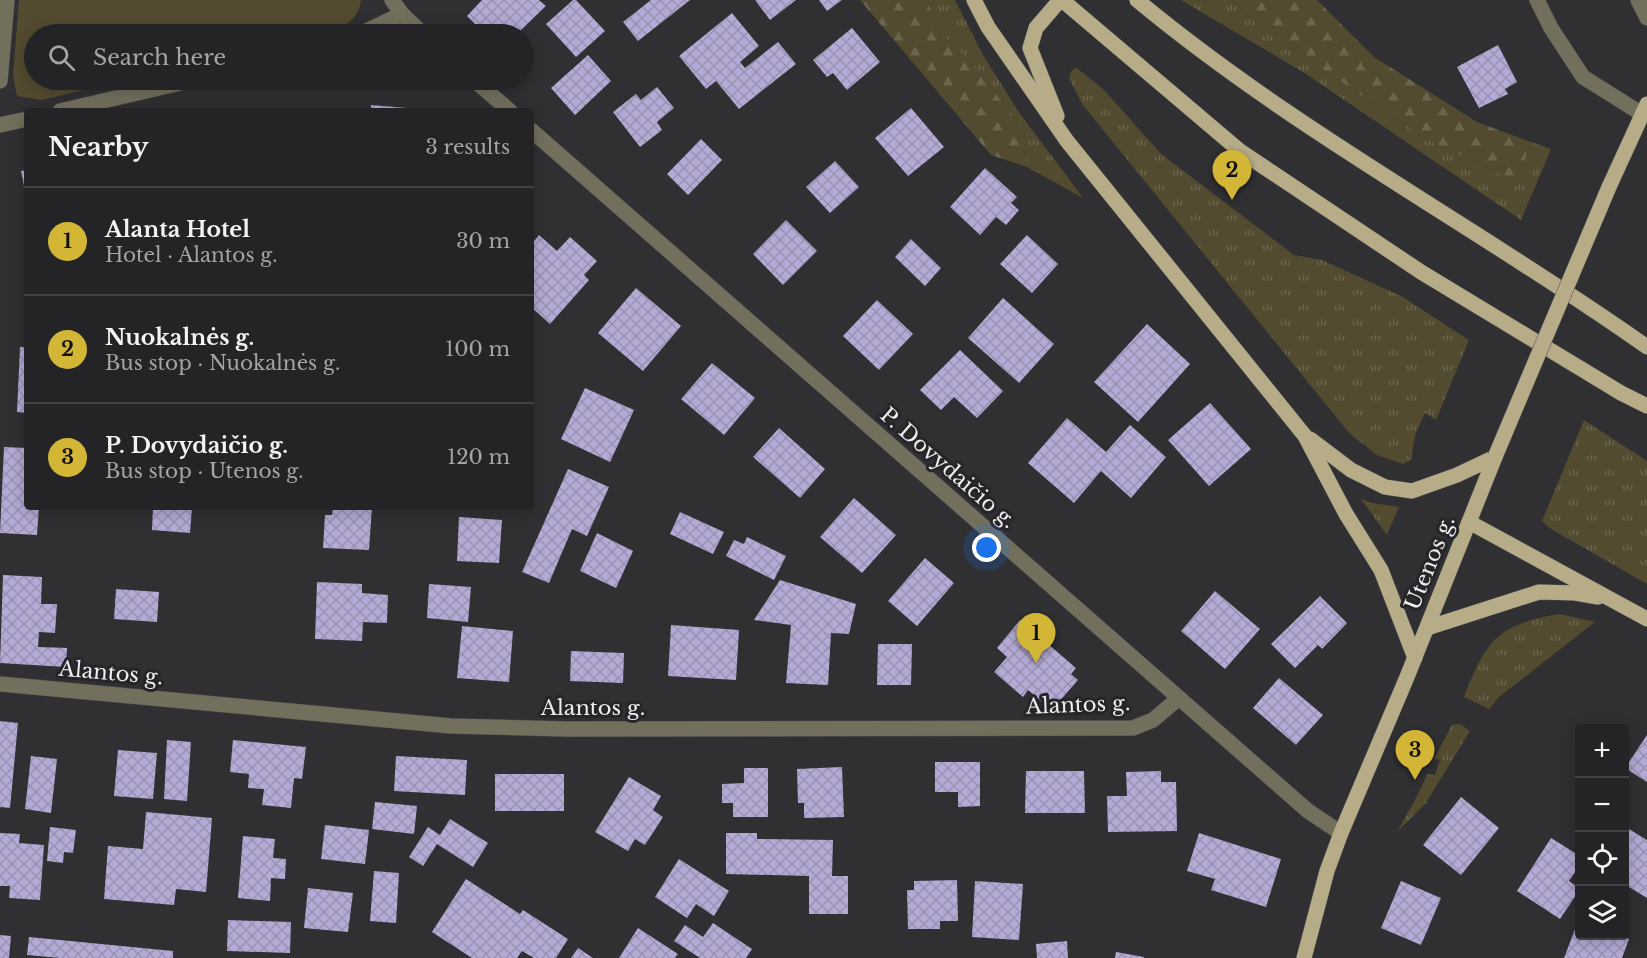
<!DOCTYPE html>
<meta charset="utf-8">
<style>
:root{--surface:#242326;--page:#302f32;--text:#f1f3f6;--muted:#a3a4a7;--line:#414043;--accent:#d3b635}
body{margin:0;font-family:"Libre Baskerville",serif;background:var(--page);color:var(--text)}
.controls{position:absolute;right:18px;bottom:18px;display:grid;overflow:hidden;border-radius:6px;box-shadow:0 3px 15px #0003}
.controls button{width:54px;height:54px;display:grid;place-items:center;padding:0;border:0;border-bottom:2px solid var(--line);background:var(--surface);color:var(--text);font:30px sans-serif}
.you{position:absolute;left:987px;top:548px;width:21px;height:21px;margin:-15px;border:4px solid #fff;border-radius:50%;background:#1a73e8;box-shadow:0 0 0 9px #1a73e833}
.badge{display:grid;place-items:center;width:39px;height:39px;border-radius:50%;background:var(--accent);color:#111;font-size:20px;font-weight:700}
.pin{position:absolute;translate:-50% -50px;filter:drop-shadow(0 2px 3px #0008)}
.pin::after{content:'';position:absolute;top:32px;width:21px;height:18px;background:inherit;clip-path:polygon(0 0,100% 0,50% 100%)}
.list{margin:0;padding:0;list-style:none}
h2{display:flex;justify-content:space-between;align-items:center;height:78px;margin:0;padding:0 24px;font-size:26px}
h2 small{font-size:20px;font-weight:400;color:var(--muted)}
.list li{display:grid;grid-template-columns:39px 1fr auto;gap:18px;align-items:center;box-sizing:border-box;height:108px;padding:0 24px;border-top:2px solid var(--line)}
.list b{display:block;font-size:22px;white-space:nowrap}
.list p{margin:0;font-size:20px;white-space:nowrap;color:var(--muted)}
.list em{font-size:20px;font-style:normal;color:var(--muted)}
.icon{flex:none;width:33px;height:33px;fill:none;stroke:currentColor;stroke-width:2;stroke-linecap:round;stroke-linejoin:round}
.map{position:relative;flex:none;width:1647px;height:958px;overflow:hidden}
.search{position:absolute;background:var(--surface);box-shadow:0 3px 15px #0003;left:24px;top:24px;width:510px;height:66px;display:flex;align-items:center;gap:15px;box-sizing:border-box;padding:0 21px;border-radius:33px;color:var(--muted);font-size:22px}
.panel{position:absolute;background:var(--surface);box-shadow:0 3px 15px #0003;left:24px;top:108px;width:510px;height:402px;border-radius:6px}
.map>svg:first-child{display:block}
.grass{fill:url(#grass-tufts)}
.forest{fill:url(#forest-firs)}
.park{fill:#524b30}
.building{fill:url(#building-cross-hatch)}
.lines{fill:none;stroke-linecap:round;stroke-linejoin:round}
.minor-casing{stroke:#4e4d50;stroke-width:16}
.major-casing{stroke:#4e4d50;stroke-width:16}
.minor{stroke:#736f5d;stroke-width:15}
.major{stroke:#b6ad88;stroke-width:15}
.major-bridge-casing{stroke:#4e4d50;stroke-width:16;stroke-linecap:butt}
.major-bridge{stroke:#b6ad88;stroke-width:15}
.labels{text-anchor:middle;dominant-baseline:central;stroke-width:6;stroke-linejoin:round;paint-order:stroke}
.street-label{font-size:21px;fill:#edecee;stroke:#262528}
</style>
<div class="map">
<svg width="1647" height="958" viewBox="0 0 1647 958">
<defs>
<pattern id="grass-tufts" width="24" height="20" patternUnits="userSpaceOnUse" patternTransform="scale(1.5)"><rect width="24" height="20" fill="#524b30"/><path d="M3 7l-1-3M5 7V3M7 7l1-3M15 17l-1-3M17 17v-4M19 17l1-3" fill="none" stroke="#6b654e"/></pattern>
<pattern id="forest-firs" width="22" height="20" patternUnits="userSpaceOnUse" patternTransform="scale(1.5)"><rect width="22" height="20" fill="#524b30"/><path d="M5 1l3.5 6h-7zM16 11l3.5 6h-7z" fill="#6b654e"/></pattern>
<pattern id="building-cross-hatch" width="8" height="8" patternUnits="userSpaceOnUse" patternTransform="scale(1.5)"><rect width="8" height="8" fill="#b4aad5"/><path d="M0 0l8 8M0 8l8-8" fill="none" stroke="#9991b2"/></pattern>
</defs>
<rect width="100%" height="100%" fill="#302f32"/>
<g class="grass">
<path d="M928,0H955L983,55L1018,111L1083,198L1027,167V140L1011,113L972,64L936,29Z"/>
<path d="M1181,0H1230L1307,59L1430,141L1512,179L1523,166L1531,142L1551,149L1521,220L1306,74Z"/>
<path d="M1077,68L1104,90L1161,154L1294,255L1322,260L1401,296L1469,340L1436,420L1425,413L1415,435L1411,460L1403,464L1377,455L1350,434L1082,104L1069,78L1071,71Z"/>
<path d="M1584,420L1647,461V584L1551,529L1542,521Z"/>
<path d="M1361,499L1372,503L1399,507L1387,535Z"/>
<path d="M1560,614L1595,622L1499,697L1489,709L1464,697C1486,640 1498,624 1560,614Z"/>
<path d="M1460,724L1470,731L1426,803L1398,831C1407,812 1420,794 1427,774L1435,775L1440,760L1434,759L1452,725Z"/>
</g>
<g class="forest">
<path d="M860,0H928L936,29L972,64L1011,113L1027,140V167L991,155Z"/>
<path d="M1230,0H1317L1374,57L1477,122L1531,142L1523,166L1512,179L1430,141L1307,59Z"/>
</g>
<path class="park" d="M19,0H361C358,24 339,29 318,34H34V80H128L41,100L17,96L13,76Z"/>
<g class="building">
<path d="M482,0H539L546,6L517,34H485L467,16Z"/>
<path d="M573,0H576L605,31L576,57L546,24Z"/>
<path d="M651,0H690L638,41L623,22Z"/>
<path d="M755,0H796L770,20Z"/>
<path d="M819,0H842L827,11Z"/>
<path d="M732,13L759,46L740,62L745,68L778,42L796,64L739,109L716,81L706,89L679,56Z"/>
<path d="M852,28L880,62L847,90L833,73L827,77L813,60Z"/>
<path d="M1498,45L1517,82L1505,89L1508,94L1479,108L1457,67Z"/>
<path d="M588,55L611,81L575,115L551,88Z"/>
<path d="M657,87L674,108L657,122L662,130L640,147L613,112L636,94L641,100Z"/>
<path d="M371,105L419,109V111H371Z"/>
<path d="M911,108L944,147L908,176L875,138Z"/>
<path d="M701,139L722,160L688,195L667,174Z"/>
<path d="M835,161L859,187L830,213L806,187Z"/>
<path d="M985,168L1017,197L1011,203L1019,210L1006,225L996,217L980,235L950,207Z"/>
<path d="M27,170V196H26L21,171Z"/>
<path d="M786,220L817,251L783,285L753,254Z"/>
<path d="M539,235L557,251L570,237L597,261L584,275L589,280L550,324L531,307V245Z"/>
<path d="M1027,235L1058,264L1032,293L1000,264Z"/>
<path d="M911,239L941,268L925,286L895,257Z"/>
<path d="M636,288L681,326L643,371L598,333Z"/>
<path d="M1003,298L1054,344L1019,383L968,338Z"/>
<path d="M877,300L913,334L879,370L843,336Z"/>
<path d="M1147,324L1190,364L1138,422L1094,382Z"/>
<path d="M20,347H27V413L17,412Z"/>
<path d="M960,350L1003,391L977,418L954,397L941,410L920,390Z"/>
<path d="M712,363L755,398L724,435L681,399Z"/>
<path d="M585,388L634,410L610,462L561,439Z"/>
<path d="M1210,403L1251,449L1209,486L1168,440Z"/>
<path d="M1067,418L1106,452L1130,425L1166,457L1131,498L1101,471L1074,503L1028,463Z"/>
<path d="M779,428L825,469L800,498L753,457Z"/>
<path d="M4,447L27,448V507H39L37,535L0,533Z"/>
<path d="M568,469L609,487L587,536L572,529L549,583L522,572Z"/>
<path d="M854,498L896,535L862,573L820,537Z"/>
<path d="M153,507H192L190,533L152,530Z"/>
<path d="M333,507H372L369,550L323,548L325,515H332Z"/>
<path d="M680,512L724,532L713,554L670,534Z"/>
<path d="M459,517L502,520L499,563L457,561Z"/>
<path d="M597,533L633,551L616,588L580,571Z"/>
<path d="M747,537L786,556L774,580L726,556L734,540L744,544Z"/>
<path d="M925,558L954,583L917,626L888,601Z"/>
<path d="M3,575L42,577L41,604H57L55,633L39,632L38,647L67,648L66,667L0,663Z"/>
<path d="M780,580L856,604L849,634L831,633L828,685L786,683L791,625L754,620Z"/>
<path d="M317,582L362,584V593L388,595L387,623L363,622L362,641L315,639Z"/>
<path d="M429,584L471,587L468,622L427,618Z"/>
<path d="M116,589L159,592L157,622L114,619Z"/>
<path d="M1215,591L1260,629L1225,669L1181,631Z"/>
<path d="M1320,596L1347,623L1322,649L1318,645L1295,668L1271,644Z"/>
<path d="M1020,620L1076,668L1071,674L1078,680L1057,704L1050,699L1045,704L1028,690L1023,697L994,672L1007,657L997,648Z"/>
<path d="M671,625L739,630L736,680L668,676Z"/>
<path d="M462,626L513,631L509,682L457,678Z"/>
<path d="M878,644H912L911,685H877Z"/>
<path d="M571,651L624,653L623,683L570,681Z"/>
<path d="M1279,678L1323,715L1296,745L1253,708Z"/>
<path d="M0,721L18,723L10,808L0,807Z"/>
<path d="M1647,735V782L1625,768Z"/>
<path d="M167,740L191,742L187,801L164,799Z"/>
<path d="M233,740L306,747L302,779L294,778L291,808L262,805L264,789L248,788L249,774L230,772Z"/>
<path d="M118,750L157,753L153,799L114,796Z"/>
<path d="M31,756L57,759L51,813L25,809Z"/>
<path d="M396,756L467,760L465,795L394,791Z"/>
<path d="M935,762H980V806L958,807V792H935Z"/>
<path d="M842,767L844,817L804,818V803H798L797,769Z"/>
<path d="M744,768H768V817H733V803H722V784L744,783Z"/>
<path d="M1026,771H1084L1085,813H1025Z"/>
<path d="M1161,771V782H1176L1177,831L1108,832L1107,796H1127L1126,772Z"/>
<rect x="495" y="774" width="69" height="37"/>
<path d="M629,777L661,796L653,810L663,817L645,845L635,839L628,851L595,832Z"/>
<path d="M1461,797L1499,828L1461,875L1423,845Z"/>
<path d="M375,802L417,806L414,834L372,829Z"/>
<path d="M146,812L212,818L206,892L176,889L174,905L104,899L108,846L143,849Z"/>
<path d="M450,819L488,843L473,867L437,844L423,866L409,857L428,827L440,835Z"/>
<path d="M325,825L369,830L365,864L321,859Z"/>
<path d="M1624,826L1647,840V898L1624,884Z"/>
<path d="M50,827L76,830L73,853L64,852L63,863L47,861Z"/>
<path d="M0,833L20,834L19,843L44,845L40,900L9,898L10,886H0Z"/>
<path d="M726,833H757V839L833,840L832,876H848V914H809V876L726,874Z"/>
<path d="M1199,833L1281,859L1266,907L1211,890L1215,879L1187,871Z"/>
<path d="M243,836L275,839L273,858L286,859L285,879L271,878L270,901L238,898Z"/>
<path d="M1551,838L1580,856V865L1569,881L1580,889L1560,919L1517,891Z"/>
<path d="M679,859L729,891L714,916L696,904L687,918L655,897Z"/>
<path d="M374,871L399,873L396,923L370,921Z"/>
<path d="M466,879L520,914L523,910L568,939L556,958H534L522,951L517,958H472L432,932Z"/>
<path d="M957,880L958,921H940V929H908L907,890H914V881Z"/>
<path d="M975,881L1023,884L1019,940L972,937Z"/>
<path d="M1401,881L1441,898L1421,945L1381,928Z"/>
<path d="M308,888L353,893L348,932L304,928Z"/>
<path d="M1579,919L1580,936H1621L1629,939L1622,958H1564Z"/>
<path d="M228,920L291,922L290,953L227,951Z"/>
<path d="M713,923L752,949L746,958H700L674,941L685,925L703,937Z"/>
<path d="M638,928L678,954L675,958H619Z"/>
<path d="M0,935L11,936L9,958H0Z"/>
<path d="M29,937L173,951V958H60L27,955Z"/>
<path d="M1067,941L1068,958H1037L1036,944Z"/>
<path d="M578,948L593,958H571Z"/>
<path d="M1116,952L1144,957V958H1115Z"/>
</g>
<g class="lines">
<g class="minor-casing">
<g id="minor">
<path d="M392,0L402,14L423,34"/>
<path d="M1537,0L1551,28L1583,77L1642,114"/>
<path d="M1638,0L1647,18"/>
<path d="M360,34L402,14"/>
<path d="M474,80L510,111"/>
<path d="M0,81L7,0"/>
<path d="M60,111L193,80"/>
<path d="M0,125L27,119"/>
<path d="M531,130L1308,811L1341,833"/>
<path d="M0,684L451,726L566,729L1133,728L1153,720L1179,698"/>
</g>
</g>
<g class="major-casing">
<g id="major">
<path d="M974,0L988,27L1067,141L1305,436L1346,514L1381,570L1415,658"/>
<path d="M1062,0L1240,151L1421,272L1621,393L1647,406"/>
<path d="M1137,0C1296,132 1479,228 1647,347"/>
<path d="M1057,116L1030,48L1036,28L1060,0"/>
<path d="M1609,187L1647,104"/>
<path d="M1310,439L1351,470L1385,487L1412,491L1457,475L1495,457"/>
<path d="M1469,522L1647,619"/>
<path d="M1427,628L1539,592L1575,593L1598,597"/>
<path d="M1304,958L1327,871L1341,833L1407,677L1495,457"/>
</g>
</g>
<use href="#minor" class="minor"/>
<use href="#major" class="major"/>
<g class="major-bridge-casing">
<path id="major-bridge" d="M1495,457L1609,187"/>
</g>
<use href="#major-bridge" class="major-bridge"/>
</g>
<g class="labels">
<g class="street-label">
<text transform="translate(948 468) rotate(41)">P. Dovydaičio g.</text>
<text transform="translate(1430 563) rotate(-68)">Utenos g.</text>
<text transform="translate(111 673) rotate(5)">Alantos g.</text>
<text transform="translate(1078 705) rotate(-2)">Alantos g.</text>
<text x="593" y="708">Alantos g.</text>
</g>
</g>
</svg>
<div class="controls">
<button>+</button>
<button>−</button>
<button><svg class="icon" aria-label="locate" viewBox="0 0 24 24"><circle cx="12" cy="12" r="6"/><path d="M12 2v4M12 18v4M2 12h4M18 12h4"/></svg></button>
<button><svg class="icon" aria-label="layers" viewBox="0 0 24 24"><path d="M12 4l9 5-9 5-9-5zM3 14l9 5 9-5"/></svg></button>
</div>
<div class="you"></div>
<div class="pin badge" style="left:1036px;top:663px">1</div>
<div class="pin badge" style="left:1232px;top:200px">2</div>
<div class="pin badge" style="left:1415px;top:780px">3</div>
<div class="search"><svg class="icon" aria-label="search" viewBox="0 0 24 24"><circle cx="10" cy="10" r="6"/><path d="M15 15l6 6"/></svg>Search here</div>
<section class="panel">
<h2>Nearby<small>3 results</small></h2>
<ul class="list">
<li><span class="badge">1</span><div><b>Alanta Hotel</b><p>Hotel · Alantos g.</p></div><em>30 m</em></li>
<li><span class="badge">2</span><div><b>Nuokalnės g.</b><p>Bus stop · Nuokalnės g.</p></div><em>100 m</em></li>
<li><span class="badge">3</span><div><b>P. Dovydaičio g.</b><p>Bus stop · Utenos g.</p></div><em>120 m</em></li>
</ul>
</section>
</div>
